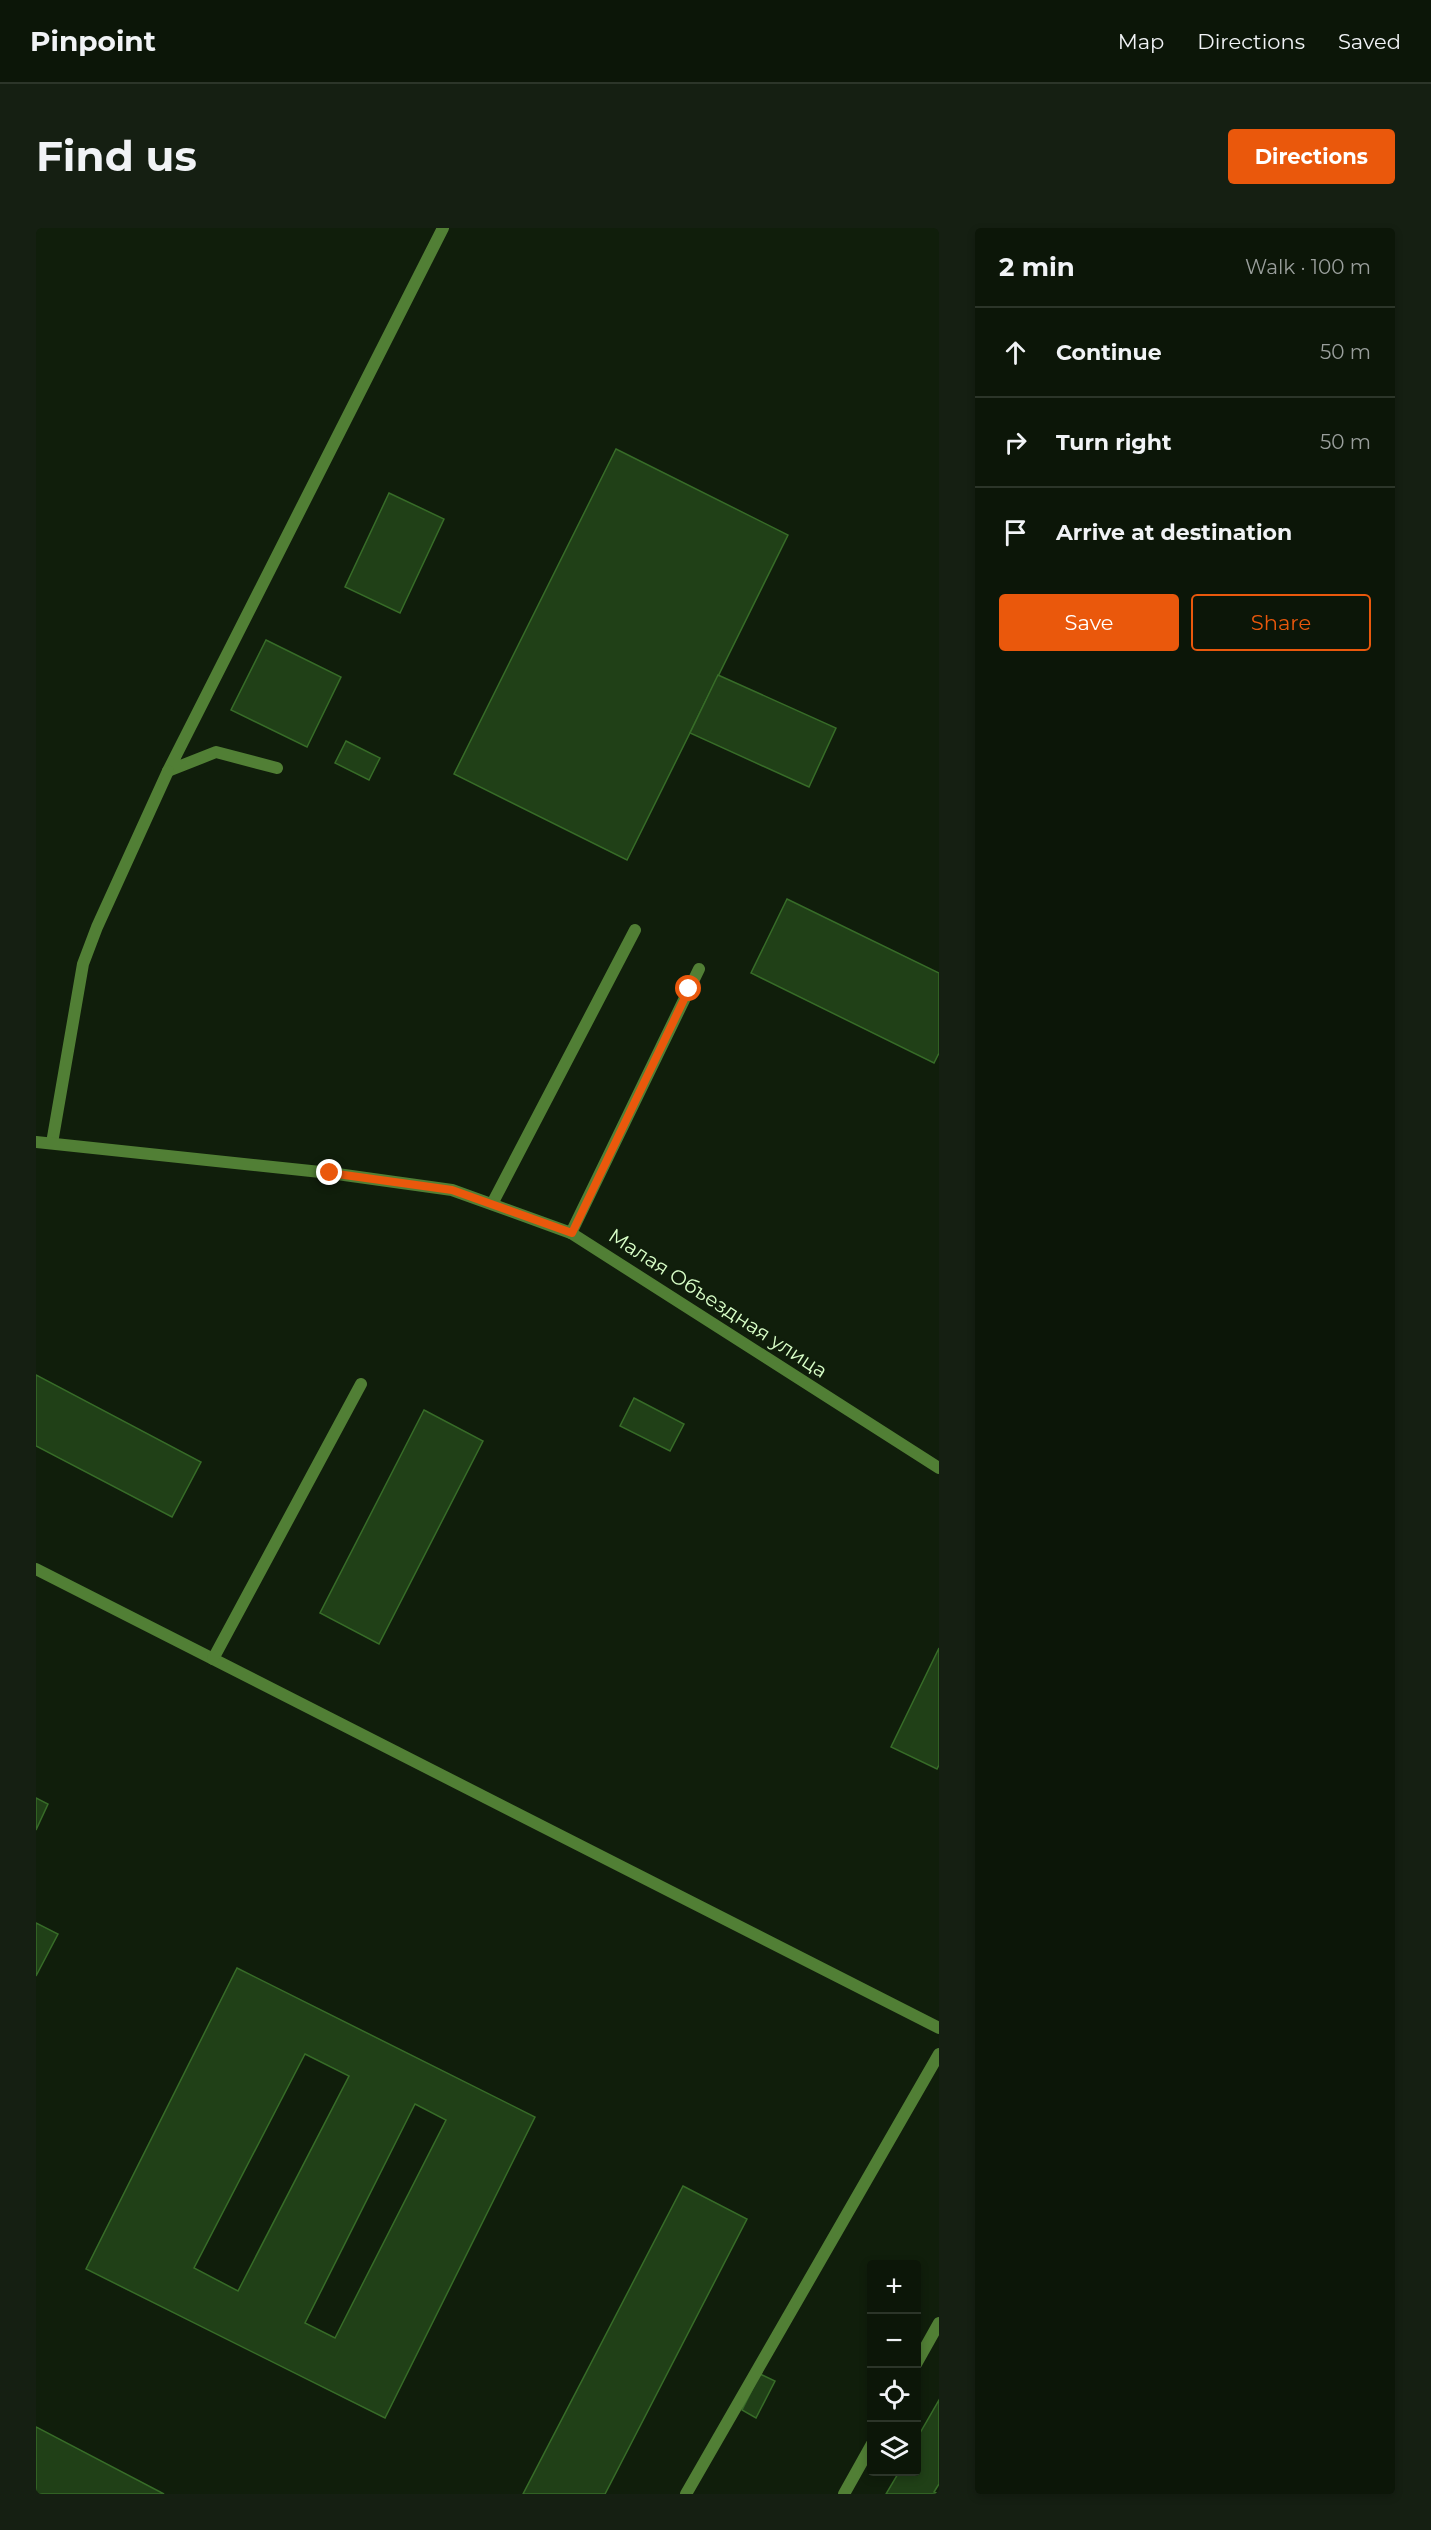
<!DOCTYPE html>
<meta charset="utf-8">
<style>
:root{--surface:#0c1608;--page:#151f12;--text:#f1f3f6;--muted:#9a9f9c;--line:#2c3529;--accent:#ea580c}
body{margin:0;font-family:Montserrat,sans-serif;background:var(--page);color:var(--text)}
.controls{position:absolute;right:18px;bottom:18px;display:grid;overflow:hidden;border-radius:6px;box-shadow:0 3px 9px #0003}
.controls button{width:54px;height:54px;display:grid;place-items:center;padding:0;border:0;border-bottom:2px solid var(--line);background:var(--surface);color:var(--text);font:30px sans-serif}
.stop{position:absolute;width:18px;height:18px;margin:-14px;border:4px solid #ea580c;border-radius:50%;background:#fff}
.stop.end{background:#ea580c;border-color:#fff;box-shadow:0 2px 6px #0008}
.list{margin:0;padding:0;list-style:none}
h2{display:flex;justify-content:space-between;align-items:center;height:78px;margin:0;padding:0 24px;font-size:26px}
h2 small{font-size:20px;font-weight:400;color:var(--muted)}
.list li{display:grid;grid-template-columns:39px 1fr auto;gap:18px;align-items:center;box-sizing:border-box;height:90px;padding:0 24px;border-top:2px solid var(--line)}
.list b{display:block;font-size:22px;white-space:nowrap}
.list em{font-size:20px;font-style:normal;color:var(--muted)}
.actions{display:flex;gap:12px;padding:18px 24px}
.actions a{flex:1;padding:14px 0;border:2px solid var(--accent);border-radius:6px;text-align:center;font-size:21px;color:var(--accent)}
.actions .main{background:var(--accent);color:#fff}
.icon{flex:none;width:33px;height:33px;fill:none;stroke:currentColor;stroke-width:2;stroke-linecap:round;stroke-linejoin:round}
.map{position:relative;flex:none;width:903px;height:2266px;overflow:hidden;border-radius:6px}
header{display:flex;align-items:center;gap:36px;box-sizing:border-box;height:84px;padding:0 30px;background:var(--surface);border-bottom:2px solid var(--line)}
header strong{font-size:28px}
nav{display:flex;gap:33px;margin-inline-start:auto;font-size:21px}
.intro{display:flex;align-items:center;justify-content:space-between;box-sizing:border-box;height:144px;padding:0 36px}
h1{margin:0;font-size:42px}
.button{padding:15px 27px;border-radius:6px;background:var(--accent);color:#fff;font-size:21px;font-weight:700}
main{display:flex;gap:36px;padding:0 36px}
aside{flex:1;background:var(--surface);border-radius:6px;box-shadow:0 3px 9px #0003}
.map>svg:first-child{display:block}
.building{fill:#204017;stroke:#376c28;stroke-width:1.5;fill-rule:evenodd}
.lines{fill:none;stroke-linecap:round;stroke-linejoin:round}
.service{stroke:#517f35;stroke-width:12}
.tertiary{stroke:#517f35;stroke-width:12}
.route{stroke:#ea580c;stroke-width:8}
.labels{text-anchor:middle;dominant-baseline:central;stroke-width:4.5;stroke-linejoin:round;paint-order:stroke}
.street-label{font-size:20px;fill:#d9ffc8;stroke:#101e0b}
</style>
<header>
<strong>Pinpoint</strong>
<nav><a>Map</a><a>Directions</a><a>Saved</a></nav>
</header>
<div class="intro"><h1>Find us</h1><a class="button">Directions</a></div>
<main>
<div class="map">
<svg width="903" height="2266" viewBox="0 0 903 2266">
<rect width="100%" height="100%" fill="#101e0b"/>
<g class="building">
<path d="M580,221L752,307L591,632L418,546Z"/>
<path d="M353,265L408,291L364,385L309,359Z"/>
<path d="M230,412L305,449L271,519L195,482Z"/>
<path d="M682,447L800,500L773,559L654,505Z"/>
<path d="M310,513L344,530L333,552L299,535Z"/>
<path d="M751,671L903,745V825L898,835L715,745Z"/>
<path d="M0,1147L165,1234L136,1289L0,1218Z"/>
<path d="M598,1170L648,1196L634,1223L584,1198Z"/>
<path d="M388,1182L447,1213L343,1416L284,1385Z"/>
<path d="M903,1420V1537L901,1541L855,1519Z"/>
<path d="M0,1570L12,1576L0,1602Z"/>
<path d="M0,1695L22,1706L0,1748Z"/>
<path d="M201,1740L499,1889L349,2190L50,2041ZM269,1826L313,1848L202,2063L158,2040ZM379,1876L410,1892L299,2110L269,2095Z"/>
<path d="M647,1958L711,1991L569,2266H487Z"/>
<path d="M724,2146L739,2153L720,2190L706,2182Z"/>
<path d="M903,2172V2256L898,2264L902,2266H850L863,2244H880V2212Z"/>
<path d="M0,2199L128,2266H0Z"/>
</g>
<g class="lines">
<g class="service">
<path d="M241,540L180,524L132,543L407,0"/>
<path d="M16,915L47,736L61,699L132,543"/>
<path d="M456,976L599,702"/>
<path d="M535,1005L663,741"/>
<path d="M0,1341L903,1800"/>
<path d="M177,1431L325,1156"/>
<path d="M880,2136L903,2095"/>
<path d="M650,2266L903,1826"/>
<path d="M808,2266L836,2216"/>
</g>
<path class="tertiary" d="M0,914L294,945L416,962L535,1005L903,1240"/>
</g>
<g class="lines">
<path class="route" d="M294,945L416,962L536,1005L653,761"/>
</g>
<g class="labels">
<g class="street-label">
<text transform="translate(682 1075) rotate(33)">Малая Объездная улица</text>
</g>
</g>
</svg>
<div class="controls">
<button>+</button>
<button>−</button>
<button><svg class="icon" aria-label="locate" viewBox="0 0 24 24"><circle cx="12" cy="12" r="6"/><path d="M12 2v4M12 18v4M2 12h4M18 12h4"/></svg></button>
<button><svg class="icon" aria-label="layers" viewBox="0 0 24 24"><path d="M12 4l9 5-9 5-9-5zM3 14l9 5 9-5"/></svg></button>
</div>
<div class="stop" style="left:653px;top:761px"></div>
<div class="stop end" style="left:294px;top:945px"></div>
</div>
<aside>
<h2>2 min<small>Walk · 100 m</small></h2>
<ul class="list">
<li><svg class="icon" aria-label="ahead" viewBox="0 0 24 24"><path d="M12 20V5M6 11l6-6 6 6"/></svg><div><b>Continue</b></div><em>50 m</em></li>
<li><svg class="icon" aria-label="right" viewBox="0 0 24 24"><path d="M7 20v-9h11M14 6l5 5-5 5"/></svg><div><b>Turn right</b></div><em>50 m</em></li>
<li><svg class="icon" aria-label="arrive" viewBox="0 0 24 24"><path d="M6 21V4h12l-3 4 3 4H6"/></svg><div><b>Arrive at destination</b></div></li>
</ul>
<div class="actions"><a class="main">Save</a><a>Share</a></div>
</aside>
</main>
